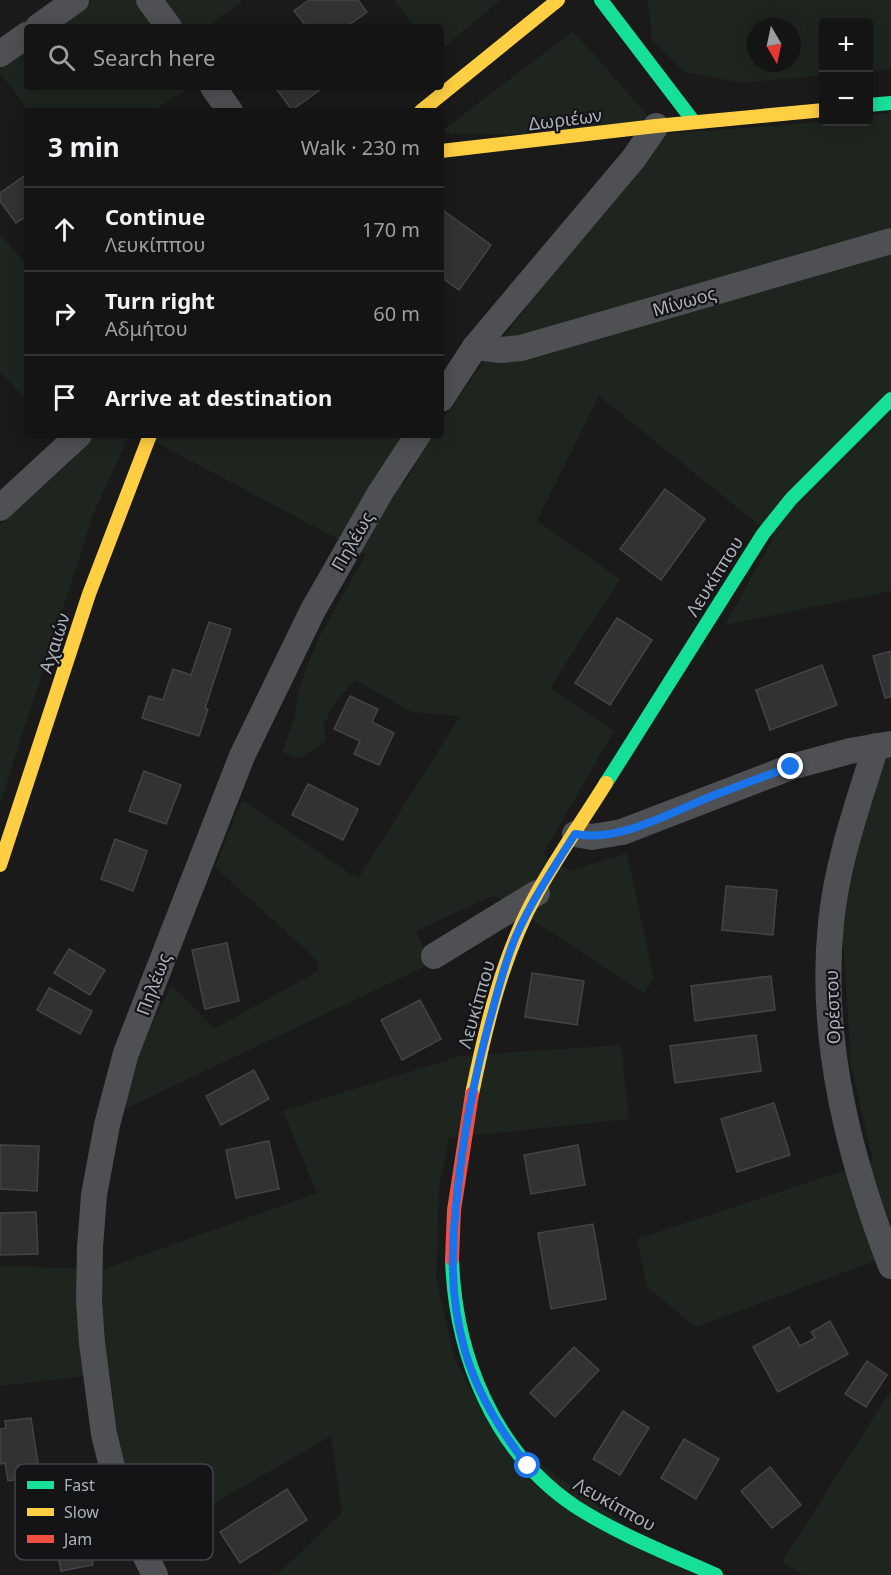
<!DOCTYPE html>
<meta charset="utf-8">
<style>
:root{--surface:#141414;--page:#212122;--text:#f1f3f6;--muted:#9d9ea0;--line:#333334}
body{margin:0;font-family:"Noto Sans",sans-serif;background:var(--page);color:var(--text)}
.controls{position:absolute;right:18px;top:18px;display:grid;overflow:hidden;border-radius:6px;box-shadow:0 3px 15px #0003}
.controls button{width:54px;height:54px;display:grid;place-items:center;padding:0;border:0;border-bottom:2px solid var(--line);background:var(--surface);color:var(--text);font:30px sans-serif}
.compass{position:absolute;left:747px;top:18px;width:54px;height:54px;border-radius:50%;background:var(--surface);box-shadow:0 3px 15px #0003;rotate:171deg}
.stop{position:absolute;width:18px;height:18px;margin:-14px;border:4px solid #1a73e8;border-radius:50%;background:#fff}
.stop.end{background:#1a73e8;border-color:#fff;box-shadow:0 2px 6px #0008}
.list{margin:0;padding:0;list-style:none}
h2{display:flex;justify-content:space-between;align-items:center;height:78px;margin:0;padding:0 24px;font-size:26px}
h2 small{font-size:20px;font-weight:400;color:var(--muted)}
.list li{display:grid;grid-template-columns:39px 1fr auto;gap:18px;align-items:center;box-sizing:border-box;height:84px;padding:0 24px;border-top:2px solid var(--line)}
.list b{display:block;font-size:22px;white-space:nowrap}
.list p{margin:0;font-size:20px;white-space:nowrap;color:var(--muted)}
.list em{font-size:20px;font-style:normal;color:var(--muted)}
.icon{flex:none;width:33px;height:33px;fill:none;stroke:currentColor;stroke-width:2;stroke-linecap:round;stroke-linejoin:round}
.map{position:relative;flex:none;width:891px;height:1575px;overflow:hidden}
.search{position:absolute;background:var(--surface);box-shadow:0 3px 15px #0003;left:24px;top:24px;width:420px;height:66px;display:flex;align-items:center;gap:15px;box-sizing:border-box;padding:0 21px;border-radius:6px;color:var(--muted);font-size:22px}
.panel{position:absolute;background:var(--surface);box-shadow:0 3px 15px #0003;left:24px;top:108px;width:420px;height:330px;border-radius:6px}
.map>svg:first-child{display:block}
.green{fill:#1e251e;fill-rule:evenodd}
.building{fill:#323233;stroke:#434447;stroke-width:1.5}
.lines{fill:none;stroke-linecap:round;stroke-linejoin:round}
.street{stroke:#4e5054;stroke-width:26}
.fast{stroke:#16e098;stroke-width:14}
.slow{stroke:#ffcf43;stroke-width:14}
.jam{stroke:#f24e42;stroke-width:14}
.route{stroke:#1a73e8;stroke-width:8}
.labels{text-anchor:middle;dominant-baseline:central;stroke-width:4.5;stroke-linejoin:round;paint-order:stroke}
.street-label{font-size:18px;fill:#abb2bc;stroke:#141417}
.key{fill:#141417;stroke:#414349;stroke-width:1.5}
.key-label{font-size:16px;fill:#abb2bc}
</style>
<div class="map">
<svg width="891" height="1575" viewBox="0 0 891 1575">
<rect width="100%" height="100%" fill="#1a1a1b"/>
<g class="green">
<path d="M52,0H243L207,27H27V87H191L152,111H29L0,73V37Z"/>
<path d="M394,0H500L441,50V27H415Z"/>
<path d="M648,0H891V69L869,71L868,22H824L823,75L743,83L684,72L652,40ZM756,27H792V63H756Z"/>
<path d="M573,31L664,134L824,122H868L869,115L891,113V591L725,625L774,537L599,396L537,521L620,579L550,688L614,731L543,854L570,871L627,853L654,979L644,993L494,895L416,931L430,964L125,1109L99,1108L115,1046L141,1047L171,986L214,1029L318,971V961L215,867L242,800L358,879L460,716L412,712L355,680L333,705L324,725L326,741L300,758L282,752L295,717L299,689L317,641L366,554L142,435H405L382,476L403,485L433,435H441V422L449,409L603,206L664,135L450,134L445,132L446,128Z"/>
<path d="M0,235L27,265V401L0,371Z"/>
<path d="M57,435H129L93,515L0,804V525L76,457Z"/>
<path d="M891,757V1255L696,1327L647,1287L637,1239L873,1161L851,1065L842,926L877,759Z"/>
<path d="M621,1045L629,1119L449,1138L439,1187L436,1278L455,1360L492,1429L694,1575H277L342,1513L331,1436L154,1538L119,1452L110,1373L0,1386V1266L104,1269L317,1193L283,1111L461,1056Z"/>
<path d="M891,1390V1575H803L782,1562Z"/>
</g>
<g class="building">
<path d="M309,0H358L367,12L346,27H307L294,11Z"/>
<path d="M275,87H324L292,110Z"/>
<path d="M27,174V216L16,223L0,201V193Z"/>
<path d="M444,211L491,245L459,290L441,277V215Z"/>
<path d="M665,489L705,519L661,580L620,549Z"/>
<path d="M617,618L652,640L610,705L575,683Z"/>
<path d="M209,622L231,629L205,708L208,709L199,736L142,718L149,696L163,700L173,669L191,675Z"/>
<path d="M891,651V697L885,698L873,656Z"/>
<path d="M822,665L837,705L770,730L756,690Z"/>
<path d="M350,696L378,709L372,722L394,733L379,765L354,754L360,741L334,729Z"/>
<path d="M144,771L181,785L166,824L129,811Z"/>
<path d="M308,784L358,809L343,840L292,815Z"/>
<path d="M115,839L147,851L133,891L101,879Z"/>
<path d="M726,886L777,890L773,935L722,930Z"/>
<path d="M227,943L239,1001L205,1009L192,950Z"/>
<path d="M69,949L105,970L90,995L54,973Z"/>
<path d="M532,973L584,981L577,1025L525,1017Z"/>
<path d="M771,976L775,1010L695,1021L691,986Z"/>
<path d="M49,988L92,1011L80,1034L37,1010Z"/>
<path d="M420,1000L441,1039L402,1060L381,1020Z"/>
<path d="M756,1035L761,1071L675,1083L670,1046Z"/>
<path d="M254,1070L269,1099L221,1125L206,1096Z"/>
<path d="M774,1103L790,1155L737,1172L721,1119Z"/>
<path d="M269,1141L279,1189L236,1198L226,1150Z"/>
<path d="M0,1145L39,1146L37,1191L0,1189Z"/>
<path d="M578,1145L585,1185L531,1194L524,1155Z"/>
<path d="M36,1212L38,1254L0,1255V1213Z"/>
<path d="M593,1224L606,1299L551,1309L538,1233Z"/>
<path d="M830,1321L848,1354L778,1392L753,1347L789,1327L800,1346L815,1338L811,1332Z"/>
<path d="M574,1347L599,1370L555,1417L530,1393Z"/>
<path d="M867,1361L887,1375L866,1407L845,1394Z"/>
<path d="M623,1411L649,1428L620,1475L593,1459Z"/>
<path d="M31,1418L40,1476L8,1481L5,1463L0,1464V1429L6,1428L5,1421Z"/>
<path d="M684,1439L719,1459L696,1499L661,1478Z"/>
<path d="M770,1467L801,1505L772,1528L741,1491Z"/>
<path d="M287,1489L307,1520L240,1563L220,1532Z"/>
<path d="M81,1500L93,1565L61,1571L49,1506Z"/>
</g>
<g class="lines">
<g class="street">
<path d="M149,0L169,27"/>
<path d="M38,27L76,0"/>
<path d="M0,54L27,35"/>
<path d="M213,87L230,111"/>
<path d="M475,347L501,350L521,348L891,241"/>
<path d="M441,399L475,347L634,158L656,126"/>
<path d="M0,508L79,435"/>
<path d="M876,746C858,804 837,862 831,923C819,1040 849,1157 891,1266"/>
<path d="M575,834L592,837L622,832L791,767L850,751L891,744"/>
<path d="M434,956L537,893"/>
<path d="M155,1575L144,1553L117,1487L104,1434L92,1343L89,1301L90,1247L94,1195L107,1125L126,1053L242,756L313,610L380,493L418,435"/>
</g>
<g class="fast">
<path d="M601,0L694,122"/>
<path d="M868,105L891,103"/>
<path d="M606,783L763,534L791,499L891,399"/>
<path d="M452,1259C455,1355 494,1453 576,1507C620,1535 669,1554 716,1575"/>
</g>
<g class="slow">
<path d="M421,111L558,0"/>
<path d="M441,151L656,126L824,110"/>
<path d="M0,865L89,594L150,435"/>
<path d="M472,1094C486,1025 503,954 537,893C558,855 583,820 606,783"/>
</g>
<path class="jam" d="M452,1259L454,1210L472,1094"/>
</g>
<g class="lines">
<path class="route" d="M528,1466C501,1432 477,1393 465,1351C447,1288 452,1234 460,1170C466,1120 476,1072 489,1023C497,994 504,964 516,936C532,900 554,867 575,834C618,843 672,812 712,796C738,786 764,776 791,767"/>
</g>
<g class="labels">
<g class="street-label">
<text transform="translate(565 119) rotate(-7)">Δωριέων</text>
<text transform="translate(684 301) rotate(-16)">Μίνωος</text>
<text transform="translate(352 541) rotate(-60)">Πηλέως</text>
<text transform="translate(714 576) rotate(-58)">Λευκίππου</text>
<text transform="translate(54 643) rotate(-72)">Αχαιών</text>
<text transform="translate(153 984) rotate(-69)">Πηλέως</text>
<text transform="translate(476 1004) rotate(-74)">Λευκίππου</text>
<text transform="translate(832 1007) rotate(-92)">Ορέστου</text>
<text transform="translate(615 1504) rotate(29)">Λευκίππου</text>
</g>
</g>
<rect x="15" y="1464" width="198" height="96" rx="9" class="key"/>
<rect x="27" y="1481" width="27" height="8" fill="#16e098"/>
<rect x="27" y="1508" width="27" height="8" fill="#ffcf43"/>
<rect x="27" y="1535" width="27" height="8" fill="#f24e42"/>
<g class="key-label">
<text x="64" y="1491">Fast</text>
<text x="64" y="1518">Slow</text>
<text x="64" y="1545">Jam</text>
</g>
</svg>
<div class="controls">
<button>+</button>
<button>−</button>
</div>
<svg class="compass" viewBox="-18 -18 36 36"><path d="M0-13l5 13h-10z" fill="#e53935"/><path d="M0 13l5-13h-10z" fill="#9d9ea0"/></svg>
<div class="stop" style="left:528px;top:1466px"></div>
<div class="stop end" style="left:791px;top:767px"></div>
<div class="search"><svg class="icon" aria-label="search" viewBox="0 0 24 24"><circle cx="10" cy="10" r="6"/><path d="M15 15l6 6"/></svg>Search here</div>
<section class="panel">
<h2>3 min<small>Walk · 230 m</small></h2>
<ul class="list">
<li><svg class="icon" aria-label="ahead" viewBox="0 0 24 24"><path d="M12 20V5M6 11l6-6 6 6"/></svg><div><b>Continue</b><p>Λευκίππου</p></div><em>170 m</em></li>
<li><svg class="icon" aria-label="right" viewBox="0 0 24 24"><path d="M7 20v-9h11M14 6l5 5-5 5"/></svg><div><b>Turn right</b><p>Αδμήτου</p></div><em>60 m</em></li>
<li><svg class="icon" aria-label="arrive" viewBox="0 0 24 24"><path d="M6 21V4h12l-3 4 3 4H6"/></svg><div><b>Arrive at destination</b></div></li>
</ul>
</section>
</div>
